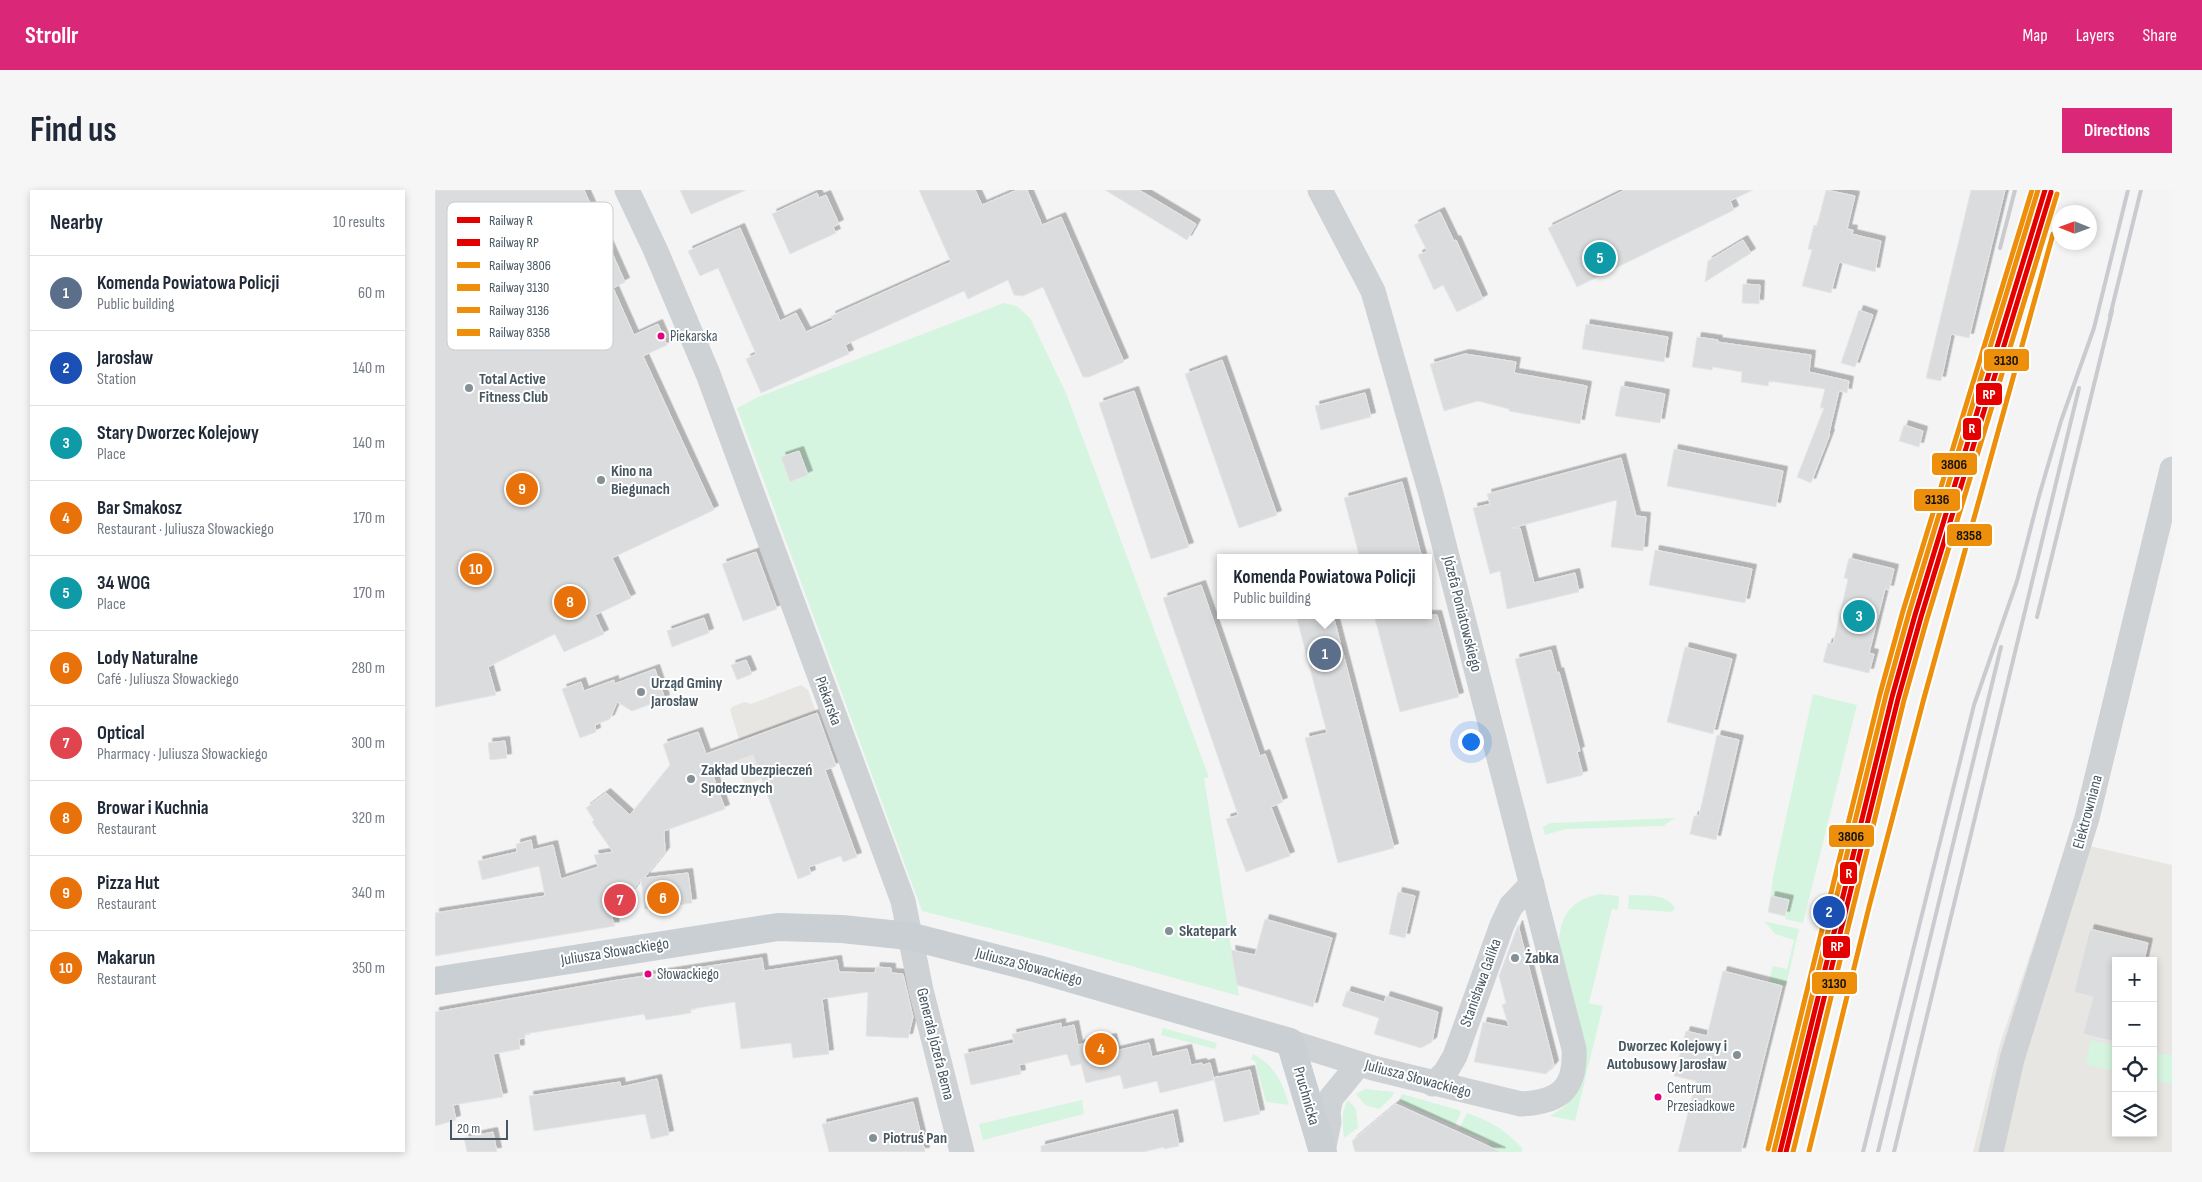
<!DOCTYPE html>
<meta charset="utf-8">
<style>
:root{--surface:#fff;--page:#f6f6f7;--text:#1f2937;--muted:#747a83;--line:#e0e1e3;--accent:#db2777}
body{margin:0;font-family:"Sofia Sans Condensed",sans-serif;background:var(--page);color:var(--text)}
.controls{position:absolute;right:15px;bottom:15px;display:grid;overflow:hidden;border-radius:0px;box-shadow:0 2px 8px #0003}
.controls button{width:45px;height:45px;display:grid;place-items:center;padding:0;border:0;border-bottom:1px solid var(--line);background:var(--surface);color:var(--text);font:25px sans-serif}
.compass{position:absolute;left:1617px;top:15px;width:45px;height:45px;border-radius:50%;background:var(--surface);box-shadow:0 2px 8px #0003;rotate:271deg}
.scale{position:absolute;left:15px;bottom:12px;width:58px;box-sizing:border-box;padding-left:5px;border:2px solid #485863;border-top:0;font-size:14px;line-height:18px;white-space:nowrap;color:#485863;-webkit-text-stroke:4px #fff;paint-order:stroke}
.you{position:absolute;left:1035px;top:551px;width:18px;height:18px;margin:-12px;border:4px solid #fff;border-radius:50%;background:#1a73e8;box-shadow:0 0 0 8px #1a73e833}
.badge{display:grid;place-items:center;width:32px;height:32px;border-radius:50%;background:var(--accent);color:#fff;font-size:16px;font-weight:700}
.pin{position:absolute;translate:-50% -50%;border:2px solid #fff;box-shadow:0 1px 5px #0006}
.popup{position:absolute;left:782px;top:364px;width:215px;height:65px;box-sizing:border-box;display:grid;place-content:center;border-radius:0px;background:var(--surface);filter:drop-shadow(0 1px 4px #0005);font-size:16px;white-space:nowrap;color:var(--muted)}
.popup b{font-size:19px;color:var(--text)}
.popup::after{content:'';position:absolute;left:50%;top:100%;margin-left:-10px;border:10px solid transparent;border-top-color:var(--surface)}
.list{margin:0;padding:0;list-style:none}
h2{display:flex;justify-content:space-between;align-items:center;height:65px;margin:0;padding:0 20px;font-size:21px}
h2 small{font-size:16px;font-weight:400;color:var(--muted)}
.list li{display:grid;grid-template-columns:32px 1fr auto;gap:15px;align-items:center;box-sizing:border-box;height:75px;padding:0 20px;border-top:1px solid var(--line)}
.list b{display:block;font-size:19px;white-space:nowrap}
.list p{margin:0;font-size:16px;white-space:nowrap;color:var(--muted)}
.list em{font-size:16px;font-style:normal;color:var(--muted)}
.icon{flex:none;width:28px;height:28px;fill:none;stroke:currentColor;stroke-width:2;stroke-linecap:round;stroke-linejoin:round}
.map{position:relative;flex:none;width:1737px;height:962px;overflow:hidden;border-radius:0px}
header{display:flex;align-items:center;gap:30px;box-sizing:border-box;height:70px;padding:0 25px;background:var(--accent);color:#fff}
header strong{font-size:24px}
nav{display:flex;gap:28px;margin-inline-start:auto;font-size:18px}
.intro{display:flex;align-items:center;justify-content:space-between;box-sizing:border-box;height:120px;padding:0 30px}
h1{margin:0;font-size:35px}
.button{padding:12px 22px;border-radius:0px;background:var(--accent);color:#fff;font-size:18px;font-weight:700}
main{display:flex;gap:30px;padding:0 30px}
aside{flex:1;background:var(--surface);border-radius:0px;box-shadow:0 2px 8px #0003}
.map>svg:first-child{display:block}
.commercial{fill:#e8e6e2;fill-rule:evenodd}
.green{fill:#d6f5e0}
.building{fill:#dbdcde;stroke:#e5e6e7;filter:url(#shadow)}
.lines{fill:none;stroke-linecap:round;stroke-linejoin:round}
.minor{stroke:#cfd2d5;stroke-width:25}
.major{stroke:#cacfd3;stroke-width:28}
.rail{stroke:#c9cbce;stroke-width:4}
.rail-1-casing{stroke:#fff;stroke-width:9}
.rail-2-casing{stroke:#fff;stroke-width:9}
.rail-3-casing{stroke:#fff;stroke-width:9}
.rail-4-casing{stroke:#fff;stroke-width:9}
.rail-5-casing{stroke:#fff;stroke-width:9}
.rail-6-casing{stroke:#fff;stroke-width:9}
.rail-1{stroke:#e50000;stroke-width:5}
.rail-2{stroke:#e50000;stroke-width:5}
.rail-3{stroke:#ed8f0a;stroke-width:5}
.rail-4{stroke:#ed8f0a;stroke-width:5}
.rail-5{stroke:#ed8f0a;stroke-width:5}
.rail-6{stroke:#ed8f0a;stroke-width:5}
.bus-dot{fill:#e5007d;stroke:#fff;stroke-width:2}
.poi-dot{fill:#848f96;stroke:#fff;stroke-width:2}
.labels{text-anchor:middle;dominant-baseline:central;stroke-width:4;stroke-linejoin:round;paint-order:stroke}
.bus-label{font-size:15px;fill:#485863;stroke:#fff;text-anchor:start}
.poi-label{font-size:16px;font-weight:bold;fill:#485863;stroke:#fff;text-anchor:start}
.street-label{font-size:16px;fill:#485863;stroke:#fff}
.key{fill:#fff;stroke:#c8cdd0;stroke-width:1}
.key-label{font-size:14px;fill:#485863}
.line-badge{stroke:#fff;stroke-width:2}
.badge-label{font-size:14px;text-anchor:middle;font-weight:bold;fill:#fff}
.pale-badge-label{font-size:14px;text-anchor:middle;font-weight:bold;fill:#111}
</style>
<header>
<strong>Strollr</strong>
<nav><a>Map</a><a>Layers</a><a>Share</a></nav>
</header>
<div class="intro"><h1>Find us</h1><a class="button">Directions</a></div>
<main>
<aside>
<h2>Nearby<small>10 results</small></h2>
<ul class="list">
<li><span class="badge" style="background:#5c6f8a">1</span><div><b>Komenda Powiatowa Policji</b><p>Public building</p></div><em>60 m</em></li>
<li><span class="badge" style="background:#1a4fb4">2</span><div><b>Jarosław</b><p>Station</p></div><em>140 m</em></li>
<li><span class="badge" style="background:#0f9aa8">3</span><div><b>Stary Dworzec Kolejowy</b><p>Place</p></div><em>140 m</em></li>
<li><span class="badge" style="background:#e8710a">4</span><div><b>Bar Smakosz</b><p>Restaurant · Juliusza Słowackiego</p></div><em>170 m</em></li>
<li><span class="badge" style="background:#0f9aa8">5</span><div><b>34 WOG</b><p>Place</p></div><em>170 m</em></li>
<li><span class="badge" style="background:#e8710a">6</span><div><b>Lody Naturalne</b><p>Café · Juliusza Słowackiego</p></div><em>280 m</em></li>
<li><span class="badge" style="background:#e0444e">7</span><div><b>Optical</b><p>Pharmacy · Juliusza Słowackiego</p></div><em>300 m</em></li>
<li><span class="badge" style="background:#e8710a">8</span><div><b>Browar i Kuchnia</b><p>Restaurant</p></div><em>320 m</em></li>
<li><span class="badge" style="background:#e8710a">9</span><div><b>Pizza Hut</b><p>Restaurant</p></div><em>340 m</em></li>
<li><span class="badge" style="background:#e8710a">10</span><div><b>Makarun</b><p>Restaurant</p></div><em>350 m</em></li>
</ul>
</aside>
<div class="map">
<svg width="1737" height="962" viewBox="0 0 1737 962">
<defs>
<filter id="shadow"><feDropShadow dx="4.5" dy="-4.5" stdDeviation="0" flood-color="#0004"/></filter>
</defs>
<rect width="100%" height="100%" fill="#f4f4f4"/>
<g class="commercial">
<path d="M366,495L373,500L396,563L310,595L301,571L310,568L295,520L298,516L310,512L316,514Z"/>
<path d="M1633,651L1737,675V962H1538L1564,857ZM1681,771H1718V943H1681Z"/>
</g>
<g class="green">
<path d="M569,113L582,116L595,128L631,203L774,587L769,588L804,806L606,751L487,721L302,218L323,207Z"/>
<path d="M1378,504L1422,515L1368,733L1350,729L1354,710L1336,706L1338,687Z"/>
<path d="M1240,628L1228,636L1131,639L1110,645L1108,637L1115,633Z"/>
<path d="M1164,704L1184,706L1183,720L1177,719L1154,813L1168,816L1140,931L1115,926L1129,917L1144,899L1124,751C1126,724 1136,711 1164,704Z"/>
<path d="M1194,705C1210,706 1231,703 1240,718L1237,722L1193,719Z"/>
<path d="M1329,731L1364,739L1351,796L1334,792L1338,776L1352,779L1359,750L1340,744Z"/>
<path d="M728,838L782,853L780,859L726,845Z"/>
<path d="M1656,850L1681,856V881L1651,874Z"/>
<path d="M1718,863L1737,865V894L1718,890Z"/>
<path d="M818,864C839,875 848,892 854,915L831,912L820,871L816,869Z"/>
<path d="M931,899L959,902L957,907L944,919L930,915L921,904Z"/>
<path d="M967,904L1023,920L1026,922L1020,936L969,914L964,910Z"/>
<path d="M647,910L649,924L548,950L544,934Z"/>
<path d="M913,910L921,919L923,938L909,948C908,934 905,923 913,910Z"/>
<path d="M1032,923C1057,932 1069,939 1087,958V962H1060L1053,957L1054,951L1024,939Z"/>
</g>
<g class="building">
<path d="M0,0H149L190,92L178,98L199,145L223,134L232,155L208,166L279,320L177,368L196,408L160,425L169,444L129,462L120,444L53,477L61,505L0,517Z"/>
<path d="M245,0H311L256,24Z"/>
<path d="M484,0H540L547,15L582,0H592L607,35L626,27L689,172L654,187H648L608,97L588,106L579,105L573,90L533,109L529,101L410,155L414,164L326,203L311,169L321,164L283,78L265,86L253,61L305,38L345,131L361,123L371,142L398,130L396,126L516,72Z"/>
<path d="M670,0H704L761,34L752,50Z"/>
<path d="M1190,0H1318L1295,11L1299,20L1142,97L1113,38Z"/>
<path d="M1391,0L1420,6L1412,39L1418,40L1417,44L1446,51L1440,82L1404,72L1396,103L1367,96L1377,60L1373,59L1379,35L1382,36Z"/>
<path d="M1536,0H1570L1534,148L1516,144L1506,191L1491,188Z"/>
<path d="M382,3L384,8L391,5L404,34L398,37L401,43L355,64L337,24Z"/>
<path d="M1005,22L1019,51L1021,50L1048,109L1022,122L1008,95L999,100L983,65L992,61L979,35Z"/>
<path d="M1308,50L1316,63L1270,92L1273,71Z"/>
<path d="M1308,94L1325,95L1324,114L1307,113Z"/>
<path d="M1424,120L1438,125L1420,177L1406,173Z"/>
<path d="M1151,134L1233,147L1229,172L1147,159Z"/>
<path d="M1262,147L1283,150L1282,152L1376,165L1374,182L1414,191L1412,203L1404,201L1394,243L1395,244L1376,293L1362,287L1389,218H1385L1390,199L1334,191L1333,196L1306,192L1307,182L1278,177L1277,180L1257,177Z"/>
<path d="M1030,164L1081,172L1079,183L1152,196L1145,234L1074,221V219L1043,211L1009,221L995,174Z"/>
<path d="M787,170L842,325L804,338L750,184Z"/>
<path d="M1186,196L1230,204L1225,233L1180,226Z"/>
<path d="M699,201L754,357L716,369L664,213Z"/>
<path d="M930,203L936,227L886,240L880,216Z"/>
<path d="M1469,235L1488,241L1484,257L1464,251Z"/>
<path d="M1239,259L1348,281L1341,317L1232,296Z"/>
<path d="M364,261L373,285L355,292L346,267Z"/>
<path d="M1186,268L1201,326L1211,327L1208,361L1176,357L1182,310L1077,338H1085L1099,393L1140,383L1144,402L1072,419L1065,381L1055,384L1038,318L1055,314L1052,304Z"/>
<path d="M967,292L987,368H925L909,308Z"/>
<path d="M1220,360L1317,379L1310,413L1214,395Z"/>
<path d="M321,362L342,419L308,431L287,374Z"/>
<path d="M1414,368L1459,379L1454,400L1450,399L1434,463L1439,464L1434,483L1388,472L1393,453L1398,454L1413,389L1409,388Z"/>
<path d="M766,395L825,566L830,564L848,612L836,617L855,666L811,682L791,629L803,625L728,408Z"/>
<path d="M861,425H898L959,658L903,673L870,548L892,543Z"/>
<path d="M939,425H1002L1024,507L965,522Z"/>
<path d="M269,428L274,443L237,457L232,441Z"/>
<path d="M1250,457L1297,469L1278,544L1232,532Z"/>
<path d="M1116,460L1122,483L1124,482L1145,561L1142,562L1148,585L1112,594L1080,469Z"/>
<path d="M311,470L317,484L302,490L296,475Z"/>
<path d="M220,479L230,509L197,521L182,512L175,529L160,535L161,542L145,548L127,499L146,492L149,501L179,490V494Z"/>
<path d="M382,523L401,576L390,580L422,667L408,672L406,666L374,677L376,684L363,689L318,565L276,580L290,619L229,641L230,662L209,688L253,683L257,713L210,719L206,689L177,728L180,736L0,766V723L110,706L104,676L47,690L43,671L82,662L81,654L96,650L98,660L118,655L126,689L163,677L159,665L178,662L157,632L159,630L151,618L171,603L195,625L235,575L228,554L263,542L271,564Z"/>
<path d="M1282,545L1304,550L1281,650L1255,644L1259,626H1264Z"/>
<path d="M70,551L72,568L55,570L53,553Z"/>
<path d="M963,702L980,706L970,748L954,744Z"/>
<path d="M1336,706L1354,710L1350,726L1333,722Z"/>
<path d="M830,729L897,748L878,817L802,795L796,760L820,765Z"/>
<path d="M1083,735L1119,875L1111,884L1039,872L1048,832L1074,837L1067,815L1071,813L1064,786Z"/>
<path d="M1655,739L1713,753L1709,771H1681V852L1648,844L1658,807L1639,802Z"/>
<path d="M327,768L329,781L402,770L404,782L440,783L441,777L456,778V783L468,784L478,827L473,848L431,846L433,802L387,809L394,864L358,868L356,853L306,859L300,812L256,819V823L211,830L209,824L90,844V848L84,849L85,859L58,864L68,907L18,915L21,930L0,936V822L177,791Z"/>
<path d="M1288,781L1347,796L1328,872L1306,962H1243L1261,891L1239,886L1251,841L1272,846Z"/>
<path d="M912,801L949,812L951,806L1003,822L997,852L986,858L939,844L944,828L907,816Z"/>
<path d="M626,833V838L639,835L643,855L677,848L680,861L714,853L717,867L752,859L756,875L767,873L768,875L775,873L779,890L725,903L722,891L689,899L685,885L651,893L646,874L636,876L632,864L584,875L586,884L536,895L529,864L579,853L577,844Z"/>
<path d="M815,880L825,924L789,932L779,888Z"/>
<path d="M222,889L234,945L216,949L210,924L99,941L94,906L185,892L186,897Z"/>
<path d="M478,912L490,962H394L387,934Z"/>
<path d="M961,914L1023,942L1066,962H920L917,951Z"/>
<path d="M738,924L744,956L729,959V957L708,962H606V956Z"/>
<path d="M58,942L62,962H32L29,948Z"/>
</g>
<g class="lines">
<g class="minor">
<path d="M192,0L220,59L273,184L468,711L486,800L527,962"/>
<path d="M855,852L938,878L1086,914C1125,912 1141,899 1139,859L996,304L938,101L885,0"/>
<path d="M998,894L1010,883L1020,866L1067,735L1076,716L1097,694"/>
<path d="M888,961L894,932L893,922L896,908L924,874"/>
<path d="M1556,962L1577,869L1652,628L1737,279"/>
</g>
<path class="major" d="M0,791L343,737L407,739L474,746L603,779L855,852L888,962"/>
<g class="rail">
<path d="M1565,58L1580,0"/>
<path d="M1675,126L1706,0"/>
<path d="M1602,427L1677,121"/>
<path d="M1428,962L1539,515L1582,391L1604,306L1626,231L1659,138L1693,0"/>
<path d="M1443,962L1566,457"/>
<path d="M1459,962L1644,198"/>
</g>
<g class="rail-1-casing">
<path id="rail-1" d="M1345,962L1457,507L1480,425L1610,0"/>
</g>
<g class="rail-2-casing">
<path id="rail-2" d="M1351,962L1463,509L1486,427L1616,2"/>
</g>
<g class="rail-3-casing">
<path id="rail-3" d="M1339,961L1451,505L1474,423L1603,0"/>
</g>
<g class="rail-4-casing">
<path id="rail-4" d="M1358,962L1469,510L1492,429L1622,4"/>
</g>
<g class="rail-5-casing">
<path id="rail-5" d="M1333,959L1445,504L1468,421L1597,0"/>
</g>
<g class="rail-6-casing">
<path id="rail-6" d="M1374,961L1434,717L1489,508L1618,44"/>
</g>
<use href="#rail-1" class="rail-1"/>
<use href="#rail-2" class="rail-2"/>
<use href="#rail-3" class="rail-3"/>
<use href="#rail-4" class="rail-4"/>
<use href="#rail-5" class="rail-5"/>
<use href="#rail-6" class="rail-6"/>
</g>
<g class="bus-dot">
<circle cx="226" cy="146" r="4.5"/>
<circle cx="213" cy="784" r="4.5"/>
<circle cx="1223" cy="907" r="4.5"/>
</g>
<g class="poi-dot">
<circle cx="34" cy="198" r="5"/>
<circle cx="166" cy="290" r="5"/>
<circle cx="206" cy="502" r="5"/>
<circle cx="256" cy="589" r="5"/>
<circle cx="734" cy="741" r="5"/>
<circle cx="1080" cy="768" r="5"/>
<circle cx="1302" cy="865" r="5"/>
<circle cx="438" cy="948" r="5"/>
</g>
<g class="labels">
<g class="bus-label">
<text x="235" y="146">Piekarska</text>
<text x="222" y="784">Słowackiego</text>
<text x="1232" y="898">Centrum<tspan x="1232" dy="18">Przesiadkowe</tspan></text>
</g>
<g class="poi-label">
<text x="44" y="189">Total Active<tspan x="44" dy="18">Fitness Club</tspan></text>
<text x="176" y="281">Kino na<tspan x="176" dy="18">Biegunach</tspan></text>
<text x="216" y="493">Urząd Gminy<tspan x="216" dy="18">Jarosław</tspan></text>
<text x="266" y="580">Zakład Ubezpieczeń<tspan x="266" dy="18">Społecznych</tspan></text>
<text x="744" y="741">Skatepark</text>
<text x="1090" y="768">Żabka</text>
<text x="1292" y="856" text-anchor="end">Dworzec Kolejowy i<tspan x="1292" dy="18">Autobusowy Jarosław</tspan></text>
<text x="448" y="948">Piotruś Pan</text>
</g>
<g class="street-label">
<text transform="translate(1027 424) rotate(76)">Józefa Poniatowskiego</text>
<text transform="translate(393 511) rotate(70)">Piekarska</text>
<text transform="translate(1653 622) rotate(-75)">Elektrowniana</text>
<text transform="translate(180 762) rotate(-9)">Juliusza Słowackiego</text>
<text transform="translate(594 777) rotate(15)">Juliusza Słowackiego</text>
<text transform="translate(1046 793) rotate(-70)">Stanisława Galika</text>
<text transform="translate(500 854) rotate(76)">Generała Józefa Bema</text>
<text transform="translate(983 889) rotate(15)">Juliusza Słowackiego</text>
<text transform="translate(871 906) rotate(74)">Pruchnicka</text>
</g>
</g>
<rect x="12" y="12" width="166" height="148" rx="8" class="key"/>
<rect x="22" y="27" width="23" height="6" fill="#e50000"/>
<rect x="22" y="49" width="23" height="7" fill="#e50000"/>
<rect x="22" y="72" width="23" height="6" fill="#ed8f0a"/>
<rect x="22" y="94" width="23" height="7" fill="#ed8f0a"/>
<rect x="22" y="117" width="23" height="6" fill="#ed8f0a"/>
<rect x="22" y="139" width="23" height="7" fill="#ed8f0a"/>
<g class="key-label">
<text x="54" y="35">Railway R</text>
<text x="54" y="57">Railway RP</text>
<text x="54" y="80">Railway 3806</text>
<text x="54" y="102">Railway 3130</text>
<text x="54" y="125">Railway 3136</text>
<text x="54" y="147">Railway 8358</text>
</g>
<g class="line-badge">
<rect x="1548" y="158" width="47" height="24" rx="5" fill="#ed8f0a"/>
<rect x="1540" y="192" width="28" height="24" rx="5" fill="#e50000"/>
<rect x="1527" y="227" width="20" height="24" rx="5" fill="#e50000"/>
<rect x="1496" y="262" width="47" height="24" rx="5" fill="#ed8f0a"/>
<rect x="1478" y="298" width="48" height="24" rx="5" fill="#ed8f0a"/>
<rect x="1511" y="333" width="47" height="24" rx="5" fill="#ed8f0a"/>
<rect x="1393" y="634" width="47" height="24" rx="5" fill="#ed8f0a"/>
<rect x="1404" y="671" width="19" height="24" rx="5" fill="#e50000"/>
<rect x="1387" y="745" width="29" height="24" rx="5" fill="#e50000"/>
<rect x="1376" y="781" width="47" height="24" rx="5" fill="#ed8f0a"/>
</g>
<g class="badge-label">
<text x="1554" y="209">RP</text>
<text x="1537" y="243">R</text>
<text x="1414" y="688">R</text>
<text x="1402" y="761">RP</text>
</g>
<g class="pale-badge-label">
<text x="1571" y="175">3130</text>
<text x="1519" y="279">3806</text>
<text x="1502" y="314">3136</text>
<text x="1534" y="350">8358</text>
<text x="1416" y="651">3806</text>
<text x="1399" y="798">3130</text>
</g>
</svg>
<div class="controls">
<button>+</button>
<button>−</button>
<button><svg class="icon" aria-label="locate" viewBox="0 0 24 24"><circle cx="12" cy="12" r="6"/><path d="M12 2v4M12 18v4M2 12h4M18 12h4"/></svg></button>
<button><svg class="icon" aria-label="layers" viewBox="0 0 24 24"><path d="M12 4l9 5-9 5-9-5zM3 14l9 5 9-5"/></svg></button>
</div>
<svg class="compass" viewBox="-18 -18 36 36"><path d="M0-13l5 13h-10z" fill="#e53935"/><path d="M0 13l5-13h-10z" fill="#747a83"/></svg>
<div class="scale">20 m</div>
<div class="you"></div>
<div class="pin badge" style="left:890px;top:464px;background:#5c6f8a">1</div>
<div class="popup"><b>Komenda Powiatowa Policji</b>Public building</div>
<div class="pin badge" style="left:1394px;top:722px;background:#1a4fb4">2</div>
<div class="pin badge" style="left:1424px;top:426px;background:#0f9aa8">3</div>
<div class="pin badge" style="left:666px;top:859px;background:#e8710a">4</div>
<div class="pin badge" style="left:1165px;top:68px;background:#0f9aa8">5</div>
<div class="pin badge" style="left:228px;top:708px;background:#e8710a">6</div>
<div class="pin badge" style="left:185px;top:710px;background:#e0444e">7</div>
<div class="pin badge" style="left:135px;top:412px;background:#e8710a">8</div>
<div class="pin badge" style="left:87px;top:299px;background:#e8710a">9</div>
<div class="pin badge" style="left:41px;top:379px;background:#e8710a">10</div>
</div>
</main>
